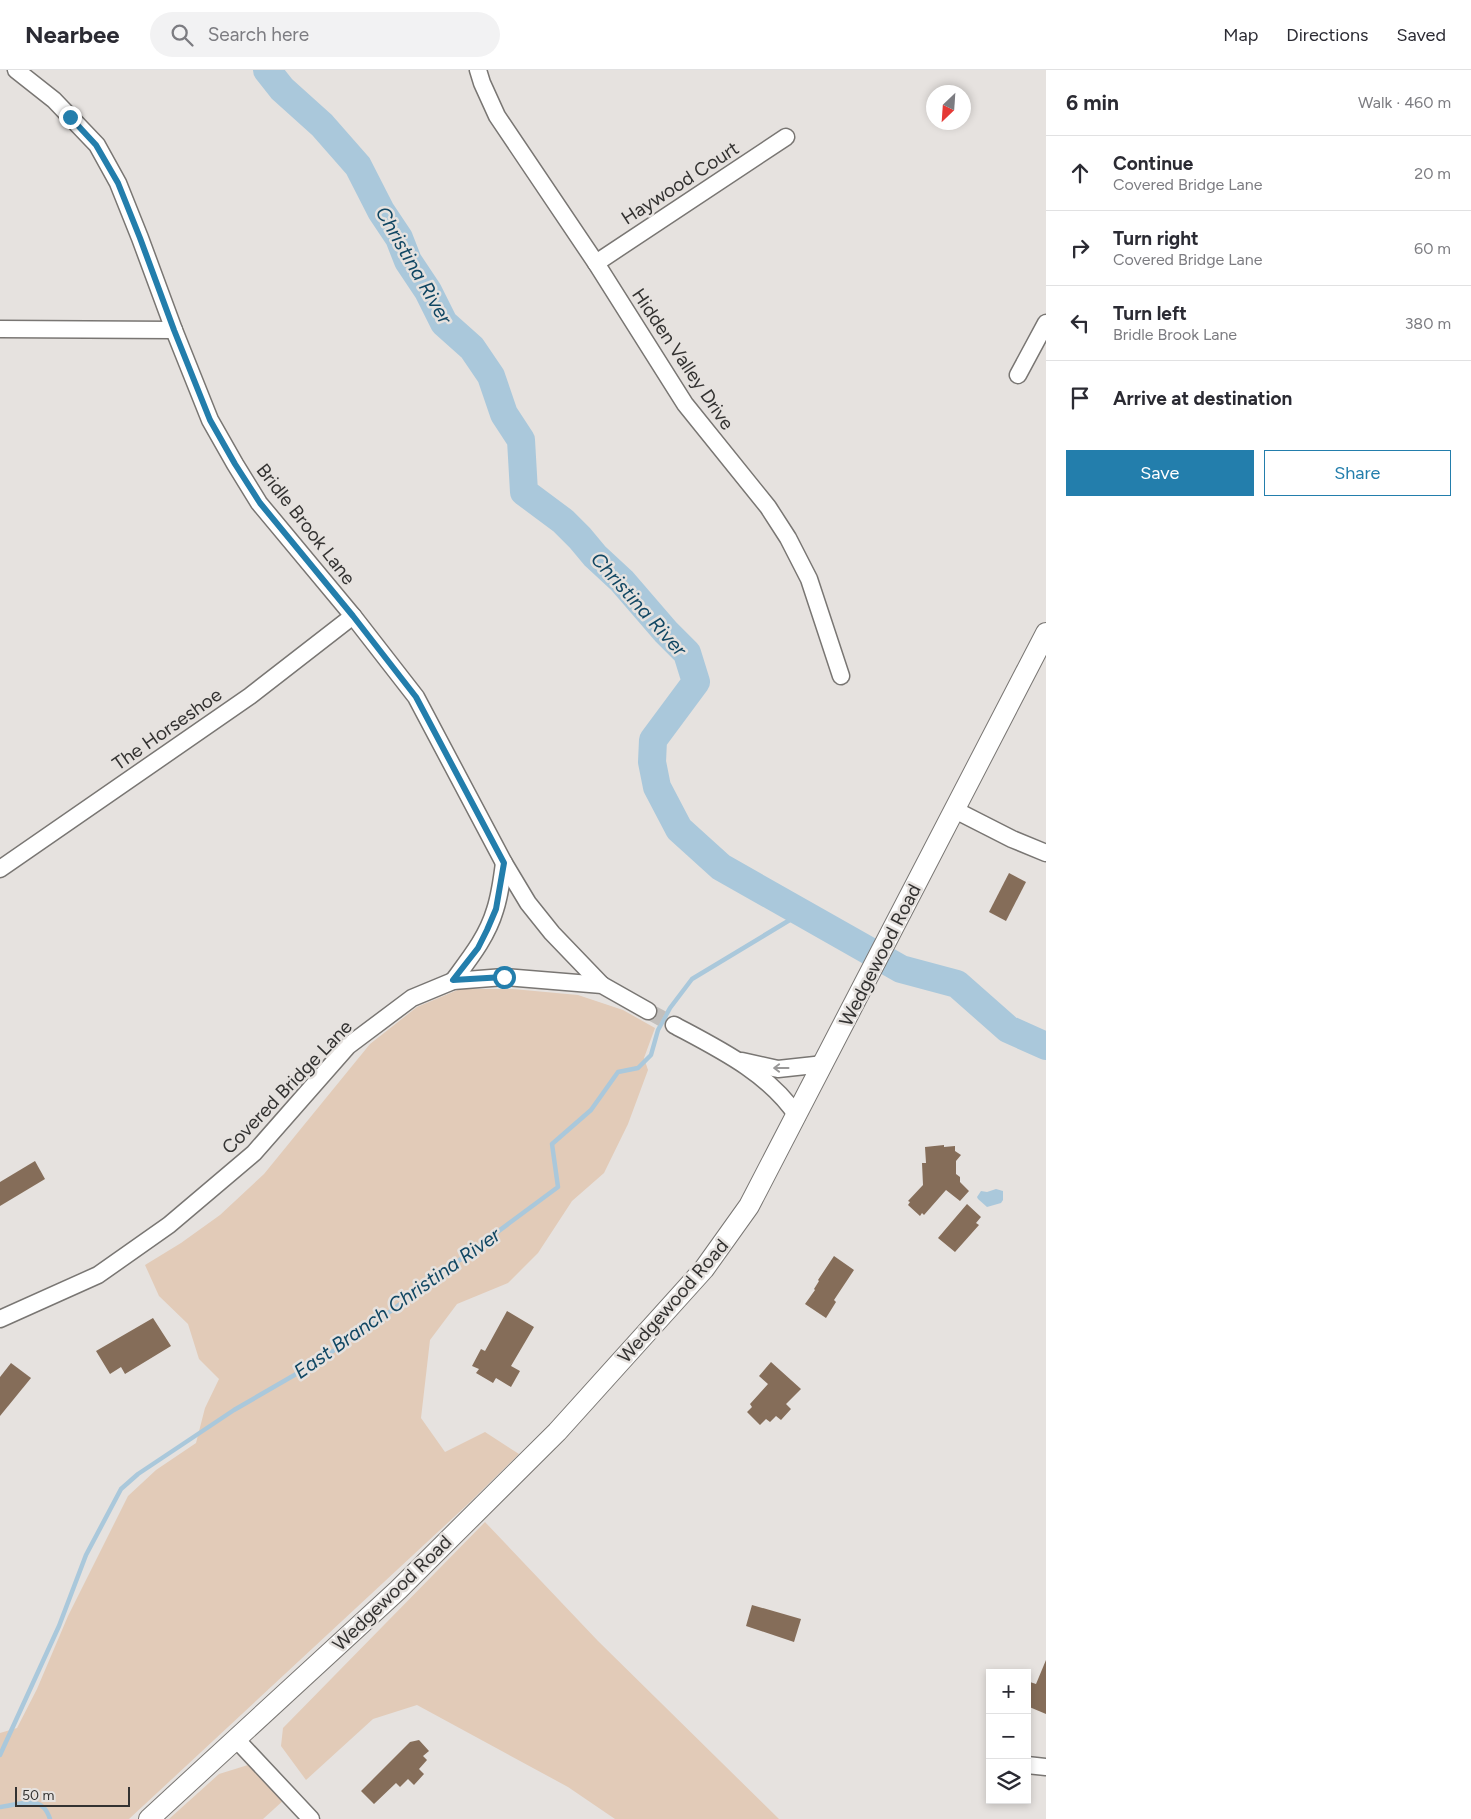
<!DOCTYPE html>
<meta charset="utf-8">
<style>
:root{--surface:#fff;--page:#f2f2f3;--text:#2b2b33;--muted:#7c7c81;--line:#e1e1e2;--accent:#237eac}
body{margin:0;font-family:Figtree,sans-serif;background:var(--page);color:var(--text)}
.controls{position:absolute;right:15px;bottom:15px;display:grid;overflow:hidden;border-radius:0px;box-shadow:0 2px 8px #0003}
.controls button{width:45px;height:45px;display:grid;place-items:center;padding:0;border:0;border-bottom:1px solid var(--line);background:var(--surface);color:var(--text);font:25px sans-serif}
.compass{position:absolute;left:926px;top:15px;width:45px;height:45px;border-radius:50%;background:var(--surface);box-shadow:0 2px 8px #0003;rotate:205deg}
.scale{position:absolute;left:15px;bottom:12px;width:115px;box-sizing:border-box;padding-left:5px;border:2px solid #333231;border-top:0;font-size:14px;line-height:18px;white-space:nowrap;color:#333231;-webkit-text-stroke:4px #e6e2df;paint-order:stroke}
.stop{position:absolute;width:15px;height:15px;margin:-11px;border:4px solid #237eac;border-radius:50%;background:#fff}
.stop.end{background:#237eac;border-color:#fff;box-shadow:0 1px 5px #0008}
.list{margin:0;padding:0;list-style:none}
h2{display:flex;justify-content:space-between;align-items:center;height:65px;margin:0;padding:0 20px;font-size:21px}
h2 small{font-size:16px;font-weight:400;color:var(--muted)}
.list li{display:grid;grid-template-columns:32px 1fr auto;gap:15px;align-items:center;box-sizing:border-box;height:75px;padding:0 20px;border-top:1px solid var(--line)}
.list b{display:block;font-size:19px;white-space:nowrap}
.list p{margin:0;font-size:16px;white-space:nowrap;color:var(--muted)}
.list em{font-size:16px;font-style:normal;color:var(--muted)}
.actions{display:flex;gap:10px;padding:15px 20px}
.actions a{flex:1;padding:11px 0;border:1px solid var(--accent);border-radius:0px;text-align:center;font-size:18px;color:var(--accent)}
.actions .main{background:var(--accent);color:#fff}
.icon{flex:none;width:28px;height:28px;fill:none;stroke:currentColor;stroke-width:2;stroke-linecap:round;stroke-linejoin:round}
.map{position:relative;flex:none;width:1046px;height:1749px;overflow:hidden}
header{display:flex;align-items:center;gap:30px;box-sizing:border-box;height:70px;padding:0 25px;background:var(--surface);border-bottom:1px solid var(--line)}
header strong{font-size:24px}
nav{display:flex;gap:28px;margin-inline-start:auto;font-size:18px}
.search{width:350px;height:45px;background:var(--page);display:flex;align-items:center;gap:12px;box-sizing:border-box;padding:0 18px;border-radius:28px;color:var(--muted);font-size:19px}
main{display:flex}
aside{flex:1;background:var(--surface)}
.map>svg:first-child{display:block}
.green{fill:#e2cbb8}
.water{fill:#aac8db}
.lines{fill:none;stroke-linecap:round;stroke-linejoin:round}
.stream{stroke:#aac8db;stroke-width:4.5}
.river{stroke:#aac8db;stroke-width:28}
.building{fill:#856d59}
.minor-tunnel{stroke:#c2bfbc;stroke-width:16;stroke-dasharray:16 8;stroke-linecap:butt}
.minor-casing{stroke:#797673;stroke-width:19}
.tertiary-casing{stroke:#797673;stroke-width:22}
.minor{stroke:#fff;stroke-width:16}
.tertiary{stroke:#fff;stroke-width:20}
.oneway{stroke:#999898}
.route{stroke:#237eac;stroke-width:6}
.labels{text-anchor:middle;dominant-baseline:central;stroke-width:5;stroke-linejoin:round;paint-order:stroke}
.street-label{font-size:19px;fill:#333231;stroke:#e6e2df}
.water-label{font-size:20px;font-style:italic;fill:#114763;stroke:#e6e2df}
</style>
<header>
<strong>Nearbee</strong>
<div class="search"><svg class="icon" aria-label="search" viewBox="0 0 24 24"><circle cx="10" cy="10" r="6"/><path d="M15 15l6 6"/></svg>Search here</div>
<nav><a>Map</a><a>Directions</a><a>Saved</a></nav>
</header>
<main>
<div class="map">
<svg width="1046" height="1749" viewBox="0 0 1046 1749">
<rect width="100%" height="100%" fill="#e6e2df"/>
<g class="green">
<path d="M460,919H513L578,925L623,940L655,958L644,988L648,1000L628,1054L604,1103L572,1131L538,1183L508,1213L457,1234L430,1270L421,1348L445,1382L485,1362L519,1384L468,1434L129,1749H0V1663L17,1658L37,1619L68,1546L128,1426L156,1400L196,1373L205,1338L219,1309L199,1289L188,1254L159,1226L145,1195L181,1173L220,1145L264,1104L370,974L417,937Z"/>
<path d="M485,1452L598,1571L779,1749H615L568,1717L417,1635L373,1649L306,1710L281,1676L283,1658Z"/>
<path d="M248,1695L285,1729L263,1749H169L219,1704Z"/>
</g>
<path class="water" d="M996,1119L1003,1121V1130L1001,1133L987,1137L978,1129L977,1127L981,1121L987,1122Z"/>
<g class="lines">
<g class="stream">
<path d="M0,1685L59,1556L86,1485L121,1419L138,1404L234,1340L317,1292L384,1246L558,1117L552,1074L591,1040L618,1002L638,998L651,985L658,960L670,938L692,909L803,842"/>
<path d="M0,1737C13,1736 34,1727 44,1738C47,1741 49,1746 50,1749"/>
</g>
<path class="river" d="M267,0L282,19L322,55L358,96L381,141L399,168L408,191L428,221L444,253L472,278L491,306L504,344L521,370L524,422L563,451L580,468L595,486L622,511L666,562L687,583L696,612L653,670L652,692L657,717L679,759L721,797L901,899L957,914L1008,959L1046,976"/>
</g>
<g class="building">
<path d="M1009,803L1026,812L1006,851L989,842Z"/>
<path d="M944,1075V1077L955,1076V1081L961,1085L956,1091V1104L960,1107V1112L969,1121L960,1131L946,1120L924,1145L922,1143L920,1146L908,1135L910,1132L908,1131L923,1115L922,1093H926L925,1077Z"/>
<path d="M35,1091L45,1109L0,1136V1112Z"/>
<path d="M967,1134L981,1147L976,1153L979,1155L955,1182L938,1168Z"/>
<path d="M834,1186L854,1200L834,1230L836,1232L826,1248L805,1234L815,1220L814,1219L819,1211L818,1210Z"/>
<path d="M507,1241L534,1257L511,1296L520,1301L511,1317L496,1308L493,1313L476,1303L479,1299L472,1296L481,1279L485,1281Z"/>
<path d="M153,1248L171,1276L125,1304L121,1297L110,1304L96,1281Z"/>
<path d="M771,1292L801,1319L786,1334L791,1339L781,1350L776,1346L770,1352L766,1349L760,1355L747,1342L752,1337L750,1334L768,1314L759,1306Z"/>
<path d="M11,1293L31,1308L0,1346V1307Z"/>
<path d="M752,1535L801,1549L794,1572L746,1556Z"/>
<path d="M1046,1590V1644L1027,1636V1611L1036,1614Z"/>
<path d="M419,1670L429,1681L423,1686L427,1690L419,1699L424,1704L414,1715L408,1709L400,1717L396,1713L374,1734L361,1721L410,1672Z"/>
</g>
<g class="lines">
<path class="minor-tunnel" d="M648,941L674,955"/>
<g class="minor-casing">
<g id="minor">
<path d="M16,0L54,30L97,75L118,113L140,168L174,260L210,350L235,394L259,433L353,546L416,627L504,793L528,833L552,863L602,915"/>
<path d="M478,0L482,13L497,46L596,193L685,334L768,437L788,468L809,509L841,606"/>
<path d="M596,193L786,67"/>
<path d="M0,259L174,260"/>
<path d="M1018,305L1046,253"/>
<path d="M955,740L1012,769L1046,783"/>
<path d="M0,799L250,626L353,546"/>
<path d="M453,911C470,888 487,867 495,840C500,825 502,809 504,793"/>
<path d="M674,955C717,978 769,1003 797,1046"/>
<path d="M742,991L778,999L824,994"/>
<path d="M0,1249L98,1205L169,1155L254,1083L348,976L412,928L453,911L504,907L602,915L648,941"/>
<path d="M236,1669L311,1749"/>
<path d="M1027,1695L1046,1697"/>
</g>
</g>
<g class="tertiary-casing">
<path id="tertiary" d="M149,1749L398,1520L557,1362L704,1199L749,1136L1046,563"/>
</g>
<use href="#minor" class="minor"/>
<use href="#tertiary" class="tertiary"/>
</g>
<defs><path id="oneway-shaft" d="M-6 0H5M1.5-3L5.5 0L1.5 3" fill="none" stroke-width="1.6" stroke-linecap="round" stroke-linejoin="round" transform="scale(1.25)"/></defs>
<use class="oneway" href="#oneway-shaft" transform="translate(781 998) rotate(-180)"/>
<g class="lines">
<path class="route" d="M70,47L96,75L118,113L140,168L174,260L210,350L235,394L260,433L353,546L416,627L504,793L496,839L487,860L478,878L453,910L504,907"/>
</g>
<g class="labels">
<g class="street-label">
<text transform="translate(680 113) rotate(-33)">Haywood Court</text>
<text transform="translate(683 289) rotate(56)">Hidden Valley Drive</text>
<text transform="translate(306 454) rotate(52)">Bridle Brook Lane</text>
<text transform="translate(167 659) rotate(-35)">The Horseshoe</text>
<text transform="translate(880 885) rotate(-63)">Wedgewood Road</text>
<text transform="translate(287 1017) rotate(-46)">Covered Bridge Lane</text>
<text transform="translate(673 1231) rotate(-49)">Wedgewood Road</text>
<text transform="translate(392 1523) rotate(-44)">Wedgewood Road</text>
</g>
<g class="water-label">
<text transform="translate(414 195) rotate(60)">Christina River</text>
<text transform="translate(639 534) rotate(48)">Christina River</text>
<text transform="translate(397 1233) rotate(-35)">East Branch Christina River</text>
</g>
</g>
</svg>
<div class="controls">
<button>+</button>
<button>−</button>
<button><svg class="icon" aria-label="layers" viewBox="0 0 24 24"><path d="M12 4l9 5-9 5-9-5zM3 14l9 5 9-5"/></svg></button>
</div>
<svg class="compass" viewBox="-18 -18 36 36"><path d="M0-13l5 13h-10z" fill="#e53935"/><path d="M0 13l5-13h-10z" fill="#7c7c81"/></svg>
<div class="scale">50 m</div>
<div class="stop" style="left:504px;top:907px"></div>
<div class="stop end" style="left:70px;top:47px"></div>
</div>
<aside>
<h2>6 min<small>Walk · 460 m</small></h2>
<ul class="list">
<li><svg class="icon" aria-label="ahead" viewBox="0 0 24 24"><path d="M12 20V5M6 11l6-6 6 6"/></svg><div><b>Continue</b><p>Covered Bridge Lane</p></div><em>20 m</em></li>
<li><svg class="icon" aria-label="right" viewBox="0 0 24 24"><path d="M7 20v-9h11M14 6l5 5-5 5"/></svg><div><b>Turn right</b><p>Covered Bridge Lane</p></div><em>60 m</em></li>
<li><svg class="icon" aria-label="left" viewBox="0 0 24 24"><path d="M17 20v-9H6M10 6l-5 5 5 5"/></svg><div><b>Turn left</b><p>Bridle Brook Lane</p></div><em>380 m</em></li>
<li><svg class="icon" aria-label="arrive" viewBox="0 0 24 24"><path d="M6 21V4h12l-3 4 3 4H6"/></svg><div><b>Arrive at destination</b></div></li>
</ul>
<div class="actions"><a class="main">Save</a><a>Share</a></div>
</aside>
</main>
